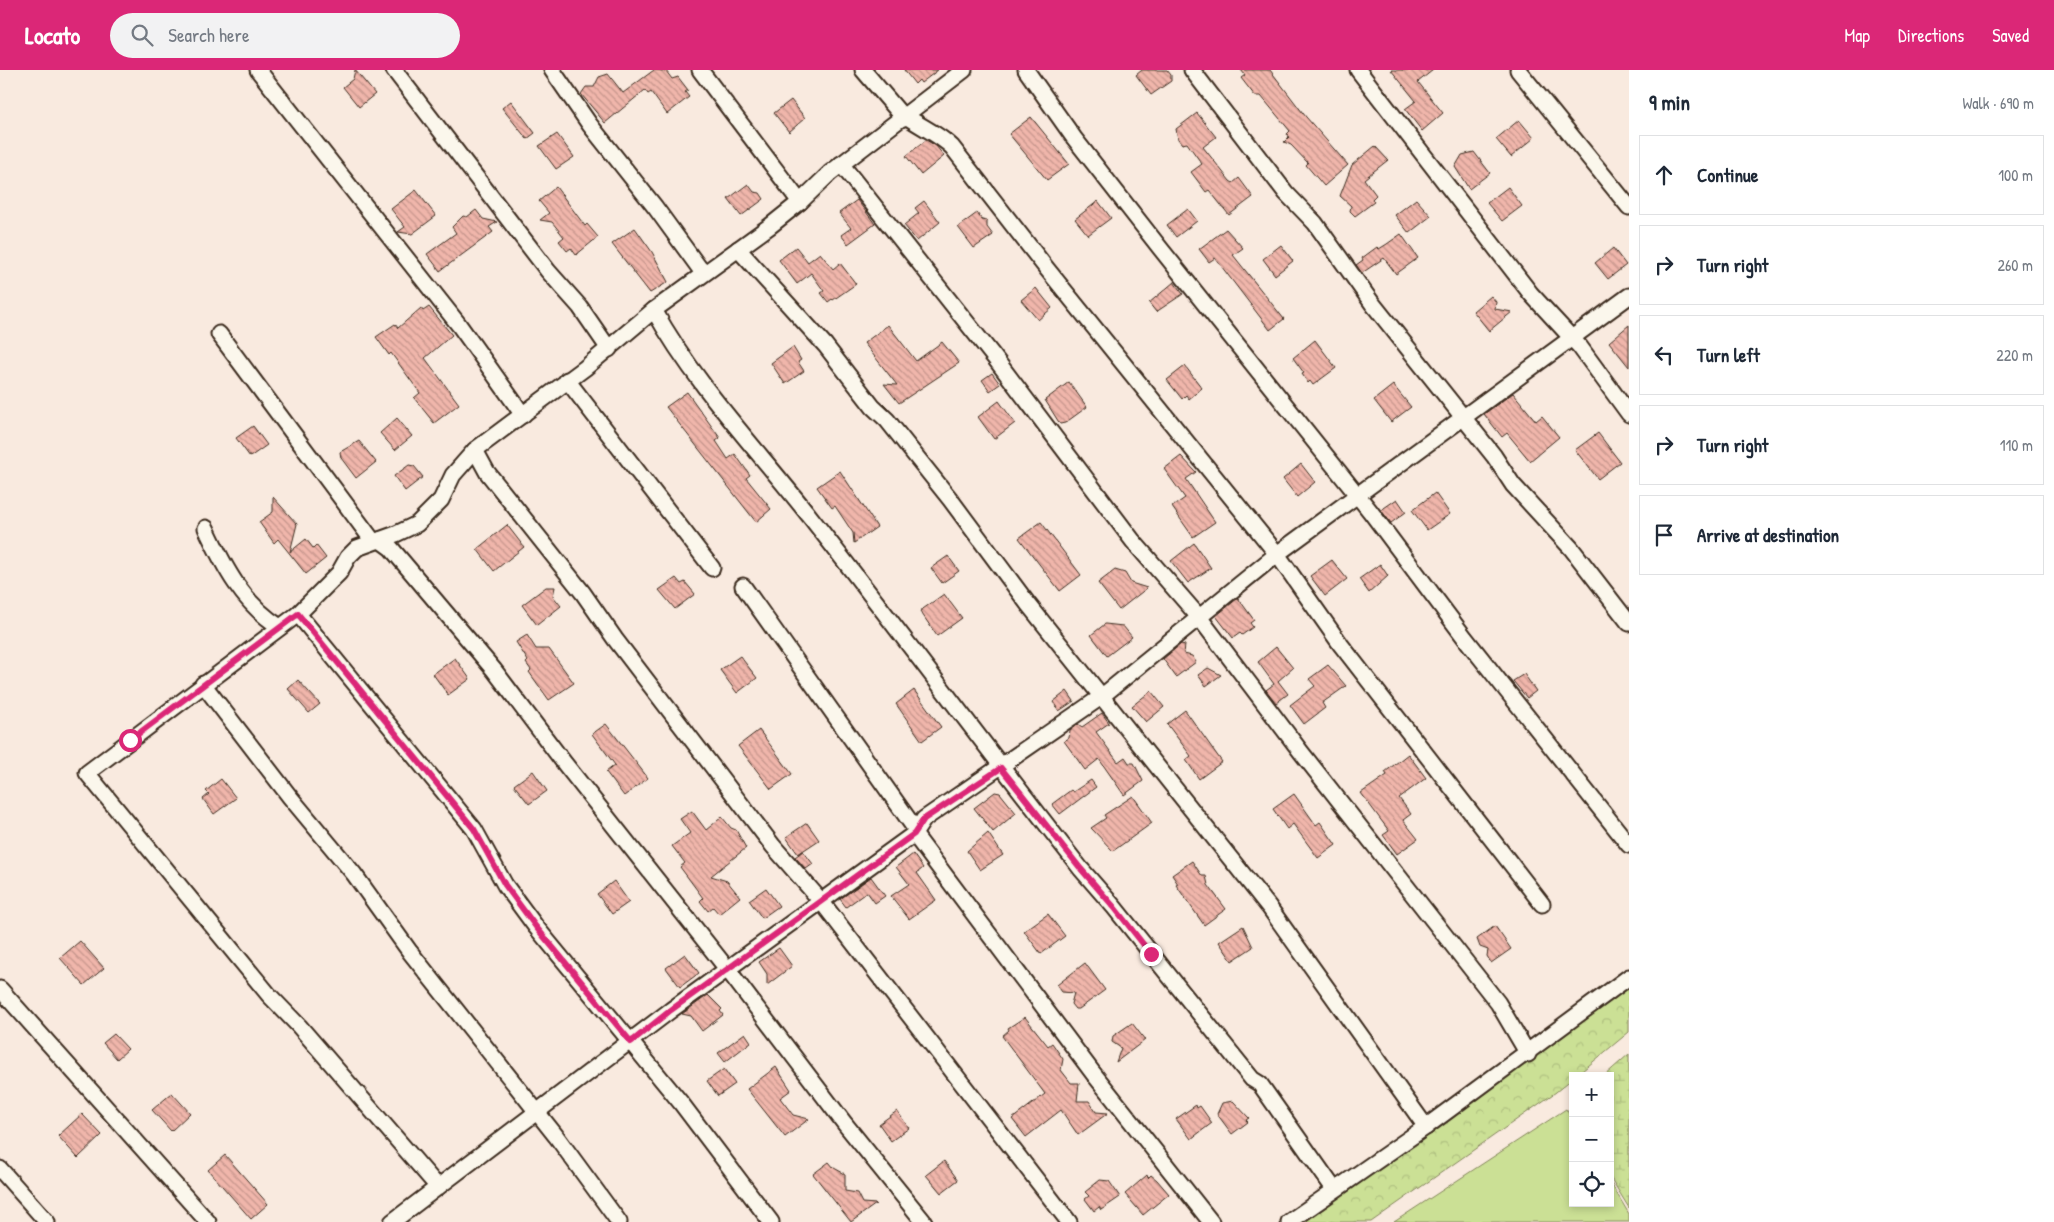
<!DOCTYPE html>
<meta charset="utf-8">
<style>
:root{--surface:#fff;--page:#f2f2f3;--text:#1f2937;--muted:#747a83;--line:#e0e1e3;--accent:#db2777}
body{margin:0;font-family:"Patrick Hand",sans-serif;background:var(--page);color:var(--text)}
.controls{position:absolute;right:15px;bottom:15px;display:grid;overflow:hidden;border-radius:0px;box-shadow:0 2px 8px #0003}
.controls button{width:45px;height:45px;display:grid;place-items:center;padding:0;border:0;border-bottom:1px solid var(--line);background:var(--surface);color:var(--text);font:25px sans-serif}
.stop{position:absolute;width:15px;height:15px;margin:-11px;border:4px solid #db2777;border-radius:50%;background:#fff}
.stop.end{background:#db2777;border-color:#fff;box-shadow:0 1px 5px #0008}
.list{margin:0;padding:0;list-style:none}
h2{display:flex;justify-content:space-between;align-items:center;height:65px;margin:0;padding:0 20px;font-size:21px}
h2 small{font-size:16px;font-weight:400;color:var(--muted)}
.list li{display:grid;grid-template-columns:32px 1fr auto;gap:15px;align-items:center;box-sizing:border-box;height:80px;margin:0 10px 10px;padding:0 10px;border:1px solid var(--line);border-radius:0px}
.list b{display:block;font-size:19px;white-space:nowrap}
.list em{font-size:16px;font-style:normal;color:var(--muted)}
.icon{flex:none;width:28px;height:28px;fill:none;stroke:currentColor;stroke-width:2;stroke-linecap:round;stroke-linejoin:round}
.map{position:relative;flex:none;width:1629px;height:1152px;overflow:hidden}
header{display:flex;align-items:center;gap:30px;box-sizing:border-box;height:70px;padding:0 25px;background:var(--accent);color:#fff}
header strong{font-size:24px}
nav{display:flex;gap:28px;margin-inline-start:auto;font-size:18px}
.search{width:350px;height:45px;background:var(--page);display:flex;align-items:center;gap:12px;box-sizing:border-box;padding:0 18px;border-radius:28px;color:var(--muted);font-size:19px}
main{display:flex}
aside{flex:1;background:var(--surface)}
.map>svg:first-child{display:block}
.grass{fill:#cbe095;stroke:#83855a}
.forest{fill:url(#forest-crowns);stroke:#83855a}
.wetland{fill:url(#wetland-marsh);stroke:#83855a}
.building{fill:url(#building-back-hatch);stroke:#3b2a1e}
.lines{fill:none;stroke-linecap:round;stroke-linejoin:round}
.minor-casing{stroke:#3b2a1e;stroke-width:19}
.minor{stroke:#fbf7ec;stroke-width:15}
.route{stroke:#db2777;stroke-width:6}
</style>
<header>
<strong>Locato</strong>
<div class="search"><svg class="icon" aria-label="search" viewBox="0 0 24 24"><circle cx="10" cy="10" r="6"/><path d="M15 15l6 6"/></svg>Search here</div>
<nav><a>Map</a><a>Directions</a><a>Saved</a></nav>
</header>
<main>
<div class="map">
<svg width="1629" height="1152" viewBox="0 0 1629 1152">
<defs>
<pattern id="forest-crowns" width="20" height="18" patternUnits="userSpaceOnUse" patternTransform="scale(1.25)"><rect width="20" height="18" fill="#cbe095"/><path d="M2 6a3 3 0 1 1 6 0M12 15a3 3 0 1 1 6 0" fill="none" stroke="#afc080"/></pattern>
<pattern id="wetland-marsh" width="20" height="14" patternUnits="userSpaceOnUse" patternTransform="scale(1.25)"><rect width="20" height="14" fill="#cbe095"/><path d="M1 5h8M5 5V1M11 12h8M15 12V8" fill="none" stroke="#afc080"/></pattern>
<pattern id="building-back-hatch" width="6" height="6" patternUnits="userSpaceOnUse" patternTransform="scale(1.25)"><rect width="6" height="6" fill="#f0b6ab"/><path d="M-1 5l2 2M0 0l6 6M5-1l2 2" fill="none" stroke="#c4948b"/></pattern>
</defs>
<rect width="100%" height="100%" fill="#f9eadf"/>
<filter id="ink" filterUnits="userSpaceOnUse"><feTurbulence type="fractalNoise" baseFrequency=".02" numOctaves="2"/><feDisplacementMap in="SourceGraphic" scale="10" xChannelSelector="R" yChannelSelector="G"/><feConvolveMatrix kernelMatrix="1 2 1 2 8 2 1 2 1" color-interpolation-filters="sRGB"/></filter>
<g filter="url(#ink)">
<path class="grass" d="M1566,1039L1573,1050V1133H1610V1112L1629,1144V1152H1394Z"/>
<path class="forest" d="M1629,913V962L1576,1006H1573V1008L1556,1022L1371,1152H1305L1439,1056Z"/>
<path class="wetland" d="M1629,984V1138L1610,1107V1006H1604Z"/>
<g class="building">
<path d="M355,0L375,24L359,37L343,17L353,9Z"/>
<path d="M654,0L666,1L672,9L678,7L688,20L685,22L689,27L667,44L651,22L648,24L645,20L605,53L581,24L586,17H594L599,7L608,4L623,23Z"/>
<path d="M904,0H938L921,13L919,10L915,14Z"/>
<path d="M1142,0H1167L1171,5V11L1151,25L1136,5Z"/>
<path d="M1241,0H1270L1306,47L1348,95L1324,116L1306,95L1308,93L1291,75L1284,72L1289,67L1287,64L1290,61L1261,26H1255L1241,8L1245,5Z"/>
<path d="M1391,0H1433L1418,12L1443,43L1422,61L1405,39L1416,31Z"/>
<path d="M791,30L805,48L789,62L774,43Z"/>
<path d="M511,31L535,63L527,69L502,38Z"/>
<path d="M1197,43L1216,67L1203,77L1230,111L1233,113L1239,108L1253,127L1229,145L1209,120L1206,122L1191,102L1202,94L1187,73L1182,74L1178,69L1176,59Z"/>
<path d="M1031,47L1069,94L1047,110L1009,64Z"/>
<path d="M1519,50L1534,68L1511,87L1496,69Z"/>
<path d="M557,64L574,87L556,99L539,76Z"/>
<path d="M926,70L936,76L944,86L921,105L906,86Z"/>
<path d="M1375,76L1388,90L1364,109L1376,125L1372,129L1374,132L1355,146L1350,141L1351,136L1340,126L1352,95Z"/>
<path d="M1474,82L1490,103L1469,119L1455,97L1462,85Z"/>
<path d="M748,114L754,122L760,123L764,129L741,146L728,129Z"/>
<path d="M556,117L585,156L587,154L598,167L576,185L571,178L567,181L559,171L564,167L552,152L540,150L549,143L539,131Z"/>
<path d="M1508,117L1522,136L1502,151L1487,133Z"/>
<path d="M416,120L436,146L412,164L398,162L405,157L391,139Z"/>
<path d="M1416,129L1431,146L1409,163L1395,145Z"/>
<path d="M857,130L875,154L848,174L841,165L851,158L839,143Z"/>
<path d="M924,131L940,152L917,171L904,155L919,143L915,138Z"/>
<path d="M1098,131L1111,148L1088,165L1075,149Z"/>
<path d="M1188,139L1197,151L1176,167L1167,155Z"/>
<path d="M476,140L483,149L497,152L489,157L493,162L440,201L427,184L456,163L452,157L463,146L467,147Z"/>
<path d="M977,143L982,150L987,151V157L993,165L974,178L958,157Z"/>
<path d="M635,158L652,182L668,212L650,223L612,174Z"/>
<path d="M1226,159L1243,178L1233,185L1284,249L1270,260L1215,188L1209,192L1199,179Z"/>
<path d="M1401,164L1418,188L1396,204L1384,188L1362,203L1356,195L1363,190L1362,188L1377,177L1379,179L1387,174Z"/>
<path d="M1281,175L1293,191L1275,205L1263,189Z"/>
<path d="M796,177L808,192L820,183L833,199L840,193L856,214L833,230L832,229L828,232L821,223L824,221L811,203L797,214L779,190Z"/>
<path d="M1613,178L1626,195L1608,209L1595,193Z"/>
<path d="M1174,212L1183,224L1156,242L1149,233Z"/>
<path d="M1036,218L1052,238L1038,250L1021,230Z"/>
<path d="M1491,226L1496,232L1495,239L1512,242L1489,261L1473,241Z"/>
<path d="M429,237L452,265L425,288L459,334L434,353L414,328L420,323L391,283L389,285L376,267L395,254L398,258L421,238L423,241Z"/>
<path d="M888,255L916,291L942,272L959,293L899,333L884,314L897,315L864,273Z"/>
<path d="M1629,255V297L1609,272Z"/>
<path d="M1315,270L1336,298L1313,315L1310,311L1308,313L1302,304L1304,303L1293,288Z"/>
<path d="M793,277L801,290L798,292L804,301L785,314L771,293Z"/>
<path d="M1185,296L1202,318L1189,329L1186,325L1182,329L1167,310Z"/>
<path d="M992,303L1000,314L990,321L982,310Z"/>
<path d="M1069,312L1087,337L1065,353L1060,354L1045,330Z"/>
<path d="M1393,315L1411,337L1391,352L1374,330Z"/>
<path d="M687,322L720,368L716,371L728,389L735,384L750,405L746,408L771,439L756,452L666,337Z"/>
<path d="M1513,323L1536,351L1542,346L1559,367L1530,391L1507,363L1502,367L1484,344Z"/>
<path d="M999,331L1015,353L994,369L978,347Z"/>
<path d="M397,348L412,366L395,380L380,363Z"/>
<path d="M253,356L267,375L250,387L236,368Z"/>
<path d="M1598,363L1620,392L1598,409L1575,380Z"/>
<path d="M359,371L376,392L356,408L341,388L340,382Z"/>
<path d="M1181,386L1196,402L1186,409L1215,452L1193,467L1172,437L1185,428L1164,399Z"/>
<path d="M1301,394L1315,412L1297,427L1283,409Z"/>
<path d="M409,395L414,396L423,407L405,421L394,406Z"/>
<path d="M840,401L877,457L854,473L853,463L835,436L832,438L817,417Z"/>
<path d="M1435,423L1450,444L1427,460L1412,440Z"/>
<path d="M273,427L297,454L290,482L306,469L313,478L316,475L326,488L306,504L278,469L274,473L259,452L273,442Z"/>
<path d="M1397,429L1406,442L1391,453L1381,440Z"/>
<path d="M1041,452L1081,505L1060,521L1019,468Z"/>
<path d="M507,455L524,477L494,501L477,479Z"/>
<path d="M1194,473L1211,498L1188,513L1171,491Z"/>
<path d="M948,486L959,501L942,513L931,498Z"/>
<path d="M1332,490L1347,509L1325,526L1310,506Z"/>
<path d="M1380,494L1388,506L1369,523L1359,509Z"/>
<path d="M1115,500L1125,503L1131,513L1147,518L1119,540L1098,513Z"/>
<path d="M676,508L681,514L685,512L695,524L675,539L659,520Z"/>
<path d="M546,517H555L553,526L561,536L537,555L522,535Z"/>
<path d="M944,524L962,548L937,566L920,541Z"/>
<path d="M1238,528L1254,550L1250,553L1253,557L1242,565L1240,563L1233,568L1216,546Z"/>
<path d="M1105,554L1123,556L1132,567L1107,586L1091,565Z"/>
<path d="M527,565L536,579H549L574,613L549,630L529,602L531,600L526,593L528,591L516,572Z"/>
<path d="M1181,574L1185,575L1184,584L1192,586L1196,592L1176,607L1163,589Z"/>
<path d="M1276,577L1293,598L1278,611L1288,624L1276,633L1266,620L1274,614L1258,592Z"/>
<path d="M740,586L757,608L737,623L720,600Z"/>
<path d="M455,588L470,609L448,625L433,604Z"/>
<path d="M1328,595L1346,616L1322,633L1325,638L1304,654L1290,635L1315,616L1309,609Z"/>
<path d="M1208,598L1221,605L1206,616L1198,605Z"/>
<path d="M1524,604L1536,621L1527,628L1513,611Z"/>
<path d="M298,610L320,634L309,643L288,619Z"/>
<path d="M914,620L941,657L922,671L896,634Z"/>
<path d="M1067,621L1074,631L1059,641L1053,632Z"/>
<path d="M1151,621L1164,637L1146,652L1132,636Z"/>
<path d="M1185,640L1222,692L1199,709L1186,690L1191,686L1167,654Z"/>
<path d="M1102,643L1109,653L1096,662L1118,692L1125,687L1129,693H1134L1143,711L1124,725L1099,689L1085,700L1064,671L1069,668L1070,660L1078,654L1082,657Z"/>
<path d="M606,654L648,708L624,726L606,702L615,695L592,664Z"/>
<path d="M759,660L792,704L771,719L738,676Z"/>
<path d="M1408,684L1426,708L1399,728L1411,744L1403,750L1418,769L1397,784L1383,765L1389,761L1361,723L1387,705L1385,702Z"/>
<path d="M533,701L547,721L529,734L514,715Z"/>
<path d="M221,709L236,728L214,744L203,729L209,724L206,721Z"/>
<path d="M1091,710L1096,717L1060,744L1052,734L1071,720L1073,722Z"/>
<path d="M995,722L1000,723L1016,743L993,762L974,738Z"/>
<path d="M1294,724L1316,755L1320,752L1336,775L1318,788L1293,754L1287,759L1273,739Z"/>
<path d="M1133,726L1152,753L1113,781L1091,758L1106,748L1104,745Z"/>
<path d="M692,741L706,760L722,747L731,758L736,760L746,778L711,806L727,811L740,827L719,844L713,837L708,841L700,831L703,828L680,797L685,793L672,776L690,763L680,749Z"/>
<path d="M807,753L819,770L798,784L786,767Z"/>
<path d="M988,763L1003,785L980,800L967,781Z"/>
<path d="M803,781L813,794L806,799L795,787Z"/>
<path d="M913,784L923,798L917,803L936,830L909,849L891,826L909,814L896,797Z"/>
<path d="M1192,791L1202,806H1206L1208,815L1226,839L1204,855L1176,815L1178,814L1172,805Z"/>
<path d="M871,807L885,826L875,833L867,822L846,837L840,829Z"/>
<path d="M614,811L629,832L612,844L597,824Z"/>
<path d="M766,818L779,836L762,848L749,830Z"/>
<path d="M1048,844L1065,866L1041,884L1024,861Z"/>
<path d="M1243,856L1253,877L1232,891L1219,872Z"/>
<path d="M1495,856L1511,879L1491,893L1487,886L1488,880L1480,877L1477,869Z"/>
<path d="M80,871L104,898L84,915L60,888Z"/>
<path d="M779,878L792,896L767,915V904L759,892Z"/>
<path d="M685,884L699,903L680,917L666,898Z"/>
<path d="M1085,893L1105,920L1079,939H1075L1071,934L1074,923L1062,922L1057,915Z"/>
<path d="M708,925L722,939L720,941L723,945L702,961L691,946L682,944Z"/>
<path d="M1025,947L1048,976L1052,973L1063,989L1061,1000L1071,1013H1079L1077,1031H1089L1096,1042L1108,1043L1078,1065L1061,1040L1026,1067L1012,1049L1045,1024L1002,966L1009,960L1008,958Z"/>
<path d="M1132,953L1145,970L1116,992L1121,978L1112,972L1113,966Z"/>
<path d="M745,963L751,972L725,992L718,983Z"/>
<path d="M114,964L128,979L117,989L103,973Z"/>
<path d="M776,997L791,1020L780,1028L793,1045L809,1049L785,1067L747,1019Z"/>
<path d="M724,999L735,1014L718,1026L707,1011Z"/>
<path d="M172,1023L190,1043L171,1061L152,1040Z"/>
<path d="M1233,1031L1249,1048L1246,1050L1248,1052L1232,1064L1217,1044L1222,1033Z"/>
<path d="M1196,1035L1197,1038L1200,1036L1212,1053L1191,1069L1176,1049Z"/>
<path d="M897,1041L909,1058L891,1071L879,1054Z"/>
<path d="M82,1044L102,1065L78,1088L58,1066Z"/>
<path d="M225,1085L268,1134L251,1149L208,1100Z"/>
<path d="M944,1091L958,1110L941,1123L926,1105Z"/>
<path d="M829,1092L834,1098L845,1104V1121L857,1123L862,1133L876,1134L851,1152L813,1104Z"/>
<path d="M1147,1105L1148,1108L1151,1105L1157,1110L1169,1124L1143,1145L1125,1124Z"/>
<path d="M1100,1110L1109,1111L1120,1127L1101,1140L1099,1137L1094,1141L1085,1129L1089,1126L1085,1122Z"/>
</g>
<g class="lines">
<g class="minor-casing">
<g id="minor">
<path d="M258,0L459,255L523,345"/>
<path d="M394,0L548,201L580,237L609,279"/>
<path d="M552,0L590,55L655,137L703,203"/>
<path d="M700,0L800,132"/>
<path d="M863,0L904,48"/>
<path d="M1026,0L1074,68L1160,178L1370,441L1465,568L1629,775"/>
<path d="M1192,0L1286,123L1315,153L1372,233L1494,386L1513,415L1571,478L1629,553"/>
<path d="M1358,0L1531,224L1580,277L1629,344"/>
<path d="M1518,0L1629,137"/>
<path d="M906,46C921,57 939,64 952,77L1047,199L1277,484L1341,575L1542,834"/>
<path d="M841,94L994,287L1133,471L1199,547L1301,682L1498,933L1528,984"/>
<path d="M738,179L825,275L873,337L887,350L950,429L1028,534L1269,837L1426,1057"/>
<path d="M654,240C696,316 758,380 811,448C902,564 990,683 1081,799L1114,837L1252,1009L1260,1014L1334,1119"/>
<path d="M219,264L373,471"/>
<path d="M567,310L712,498"/>
<path d="M475,380L487,402L583,523L615,569L773,776L821,831L1069,1152"/>
<path d="M206,458C224,497 243,534 280,557"/>
<path d="M380,470L391,478L494,600L565,694L728,900L845,1054L924,1152"/>
<path d="M743,516L916,760"/>
<path d="M298,544L474,759L505,815L536,857L681,1033L771,1152"/>
<path d="M203,614L290,727L354,804L410,882L556,1066L619,1152"/>
<path d="M914,764L1093,1003L1211,1152"/>
<path d="M0,919L208,1152"/>
<path d="M0,1099L47,1152"/>
<path d="M438,1117L671,940L914,764L924,749L1101,627L1277,484L1629,226"/>
<path d="M392,1152L438,1117L299,956L269,925L87,703L298,544L339,503L348,487L357,478L396,464L417,454L441,430L453,405L475,380L585,298L654,240L770,156L800,132L830,103L964,0"/>
<path d="M1289,1152L1427,1056L1629,907"/>
</g>
</g>
<use href="#minor" class="minor"/>
</g>
</g>
<g class="lines" filter="url(#ink)">
<path class="route" d="M130,670L298,544L474,759L505,815L536,857L631,972L671,940L914,764L924,749L1001,698L1081,799L1114,837L1151,884"/>
</g>
</svg>
<div class="controls">
<button>+</button>
<button>−</button>
<button><svg class="icon" aria-label="locate" viewBox="0 0 24 24"><circle cx="12" cy="12" r="6"/><path d="M12 2v4M12 18v4M2 12h4M18 12h4"/></svg></button>
</div>
<div class="stop" style="left:130px;top:670px"></div>
<div class="stop end" style="left:1151px;top:884px"></div>
</div>
<aside>
<h2>9 min<small>Walk · 690 m</small></h2>
<ul class="list">
<li><svg class="icon" aria-label="ahead" viewBox="0 0 24 24"><path d="M12 20V5M6 11l6-6 6 6"/></svg><div><b>Continue</b></div><em>100 m</em></li>
<li><svg class="icon" aria-label="right" viewBox="0 0 24 24"><path d="M7 20v-9h11M14 6l5 5-5 5"/></svg><div><b>Turn right</b></div><em>260 m</em></li>
<li><svg class="icon" aria-label="left" viewBox="0 0 24 24"><path d="M17 20v-9H6M10 6l-5 5 5 5"/></svg><div><b>Turn left</b></div><em>220 m</em></li>
<li><svg class="icon" aria-label="right" viewBox="0 0 24 24"><path d="M7 20v-9h11M14 6l5 5-5 5"/></svg><div><b>Turn right</b></div><em>110 m</em></li>
<li><svg class="icon" aria-label="arrive" viewBox="0 0 24 24"><path d="M6 21V4h12l-3 4 3 4H6"/></svg><div><b>Arrive at destination</b></div></li>
</ul>
</aside>
</main>
